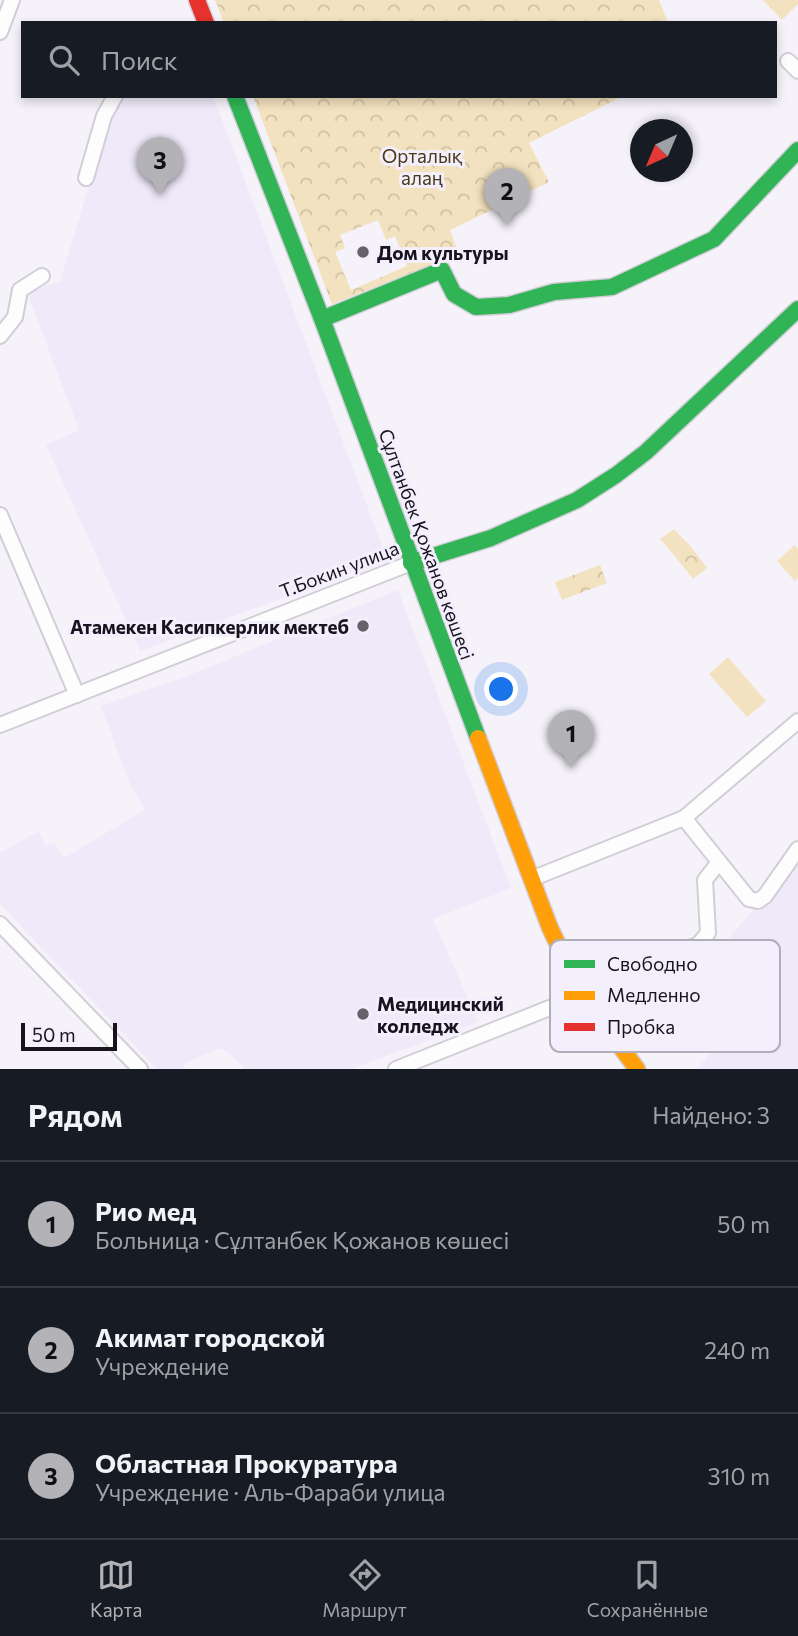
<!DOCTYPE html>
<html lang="ru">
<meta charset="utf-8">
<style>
:root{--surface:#171b24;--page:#20242c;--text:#f1f3f6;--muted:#9ea1a6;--line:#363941;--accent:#b2b2b7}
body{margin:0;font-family:Commissioner,sans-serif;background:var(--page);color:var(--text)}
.compass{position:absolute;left:630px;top:119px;width:63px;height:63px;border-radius:50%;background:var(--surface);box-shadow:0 4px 10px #0003;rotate:224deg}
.scale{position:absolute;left:21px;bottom:18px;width:96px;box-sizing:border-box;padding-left:7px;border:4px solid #18141f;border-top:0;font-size:19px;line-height:24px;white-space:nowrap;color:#18141f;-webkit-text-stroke:5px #f4effc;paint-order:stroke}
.you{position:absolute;left:502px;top:690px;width:24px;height:24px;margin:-18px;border:5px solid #fff;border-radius:50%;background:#1a73e8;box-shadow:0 0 0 10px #1a73e833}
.badge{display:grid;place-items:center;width:46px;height:46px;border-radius:50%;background:var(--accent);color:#111;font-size:23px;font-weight:700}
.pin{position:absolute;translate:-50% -58px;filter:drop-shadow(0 2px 4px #0008)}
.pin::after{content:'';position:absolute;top:37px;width:24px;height:21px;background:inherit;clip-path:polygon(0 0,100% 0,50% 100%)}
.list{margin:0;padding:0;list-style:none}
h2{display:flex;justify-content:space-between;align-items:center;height:91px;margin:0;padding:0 28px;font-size:30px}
h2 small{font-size:23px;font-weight:400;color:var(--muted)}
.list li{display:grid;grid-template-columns:46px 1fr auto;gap:21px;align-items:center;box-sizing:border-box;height:126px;padding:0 28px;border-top:2px solid var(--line)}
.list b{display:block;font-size:26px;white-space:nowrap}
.list p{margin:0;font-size:23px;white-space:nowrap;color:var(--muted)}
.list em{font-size:23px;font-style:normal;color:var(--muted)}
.icon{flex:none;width:38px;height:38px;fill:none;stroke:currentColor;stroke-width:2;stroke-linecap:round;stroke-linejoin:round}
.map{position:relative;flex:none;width:798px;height:1069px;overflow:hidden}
.search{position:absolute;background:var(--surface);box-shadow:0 4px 10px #0003;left:21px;right:21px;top:21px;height:77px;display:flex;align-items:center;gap:18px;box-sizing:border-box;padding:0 24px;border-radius:0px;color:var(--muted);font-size:26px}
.sheet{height:469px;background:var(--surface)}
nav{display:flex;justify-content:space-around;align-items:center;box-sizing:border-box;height:98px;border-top:2px solid var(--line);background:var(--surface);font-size:19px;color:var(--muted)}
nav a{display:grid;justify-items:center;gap:4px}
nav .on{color:var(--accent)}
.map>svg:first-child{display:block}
.built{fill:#efe9f9}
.grass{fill:url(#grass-tufts)}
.forest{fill:url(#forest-crowns);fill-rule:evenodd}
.pitch{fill:#f3e2bf}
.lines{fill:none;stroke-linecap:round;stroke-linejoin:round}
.street-casing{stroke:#d2ced7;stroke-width:18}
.fast-casing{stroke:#d2ced7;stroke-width:19}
.slow-casing{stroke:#d2ced7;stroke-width:19}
.jam-casing{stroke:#d2ced7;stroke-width:19}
.street{stroke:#fefdfe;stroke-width:14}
.fast{stroke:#30b455;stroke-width:16}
.slow{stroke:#ff9f0a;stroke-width:16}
.jam{stroke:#e5322d;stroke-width:16}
.poi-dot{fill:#65626b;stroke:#f4effc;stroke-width:2.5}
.labels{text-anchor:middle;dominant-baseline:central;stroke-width:6;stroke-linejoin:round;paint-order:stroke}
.park-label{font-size:19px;fill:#493a18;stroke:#f4effc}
.poi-label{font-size:19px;font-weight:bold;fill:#18141f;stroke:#f4effc;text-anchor:start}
.street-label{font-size:19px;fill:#18141f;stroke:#f4effc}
.key{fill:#f4effc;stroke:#b2adba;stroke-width:2}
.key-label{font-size:19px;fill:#18141f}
</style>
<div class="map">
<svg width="798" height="1069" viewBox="0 0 798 1069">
<defs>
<pattern id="grass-tufts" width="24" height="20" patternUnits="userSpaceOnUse" patternTransform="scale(1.75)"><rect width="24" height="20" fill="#f3e2bf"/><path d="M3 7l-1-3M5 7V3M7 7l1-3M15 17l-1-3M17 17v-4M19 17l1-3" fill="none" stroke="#d0c1a4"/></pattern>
<pattern id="forest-crowns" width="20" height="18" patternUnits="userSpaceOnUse" patternTransform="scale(1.75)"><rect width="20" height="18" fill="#f3e2bf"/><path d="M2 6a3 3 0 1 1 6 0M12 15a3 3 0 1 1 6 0" fill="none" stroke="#d0c1a4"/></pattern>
</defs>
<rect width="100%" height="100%" fill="#f5f2f9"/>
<g class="built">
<path d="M121,96H213L387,559L140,651L46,445L79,430L27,292L60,282L111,113Z"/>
<path d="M398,590L511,888L433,919L478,1022L351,1069H244L242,1065L222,1048L184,1063L185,1069H157L0,904V853L39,831L45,846L54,842L64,858L145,810L131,787L101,706L187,676Z"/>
<path d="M798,858V1069H697L742,1016L711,959Z"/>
</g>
<path class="grass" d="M763,0H798V4L782,20Z"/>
<g class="forest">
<path d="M215,0H659L668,23H224Z"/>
<path d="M253,96H623L529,143L549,182L450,230L459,254L332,304ZM378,220L386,240L395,236L407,266L351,290L335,252L345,248L340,235Z"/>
<path d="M692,548L707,568L693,579L673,554Z"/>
<path d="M600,565L607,583L562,600L555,582Z"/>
</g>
<g class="pitch">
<path d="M674,529L692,548L673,554L660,539Z"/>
<path d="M795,545L798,549V578L795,581L777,561Z"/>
<path d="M728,657L766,701L747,717L709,674Z"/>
</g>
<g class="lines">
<g class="street-casing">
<g id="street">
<path d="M0,32L12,0"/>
<path d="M788,61L798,71"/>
<path d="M86,178L104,116L115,96"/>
<path d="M0,336L15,317L20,290L42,276"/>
<path d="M0,515L77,695"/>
<path d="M0,725L411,563"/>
<path d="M684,818L749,899L758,901L765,896L798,849"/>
<path d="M531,879L684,818L798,721"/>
<path d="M0,924L140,1069"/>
<path d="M396,1069L582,995L699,944L708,933L705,880L719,862"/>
</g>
</g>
<g class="fast-casing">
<g id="fast">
<path d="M235,96L322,319L478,738"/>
<path d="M322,319L442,270L454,294L476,307L509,305L554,292L612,287L714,239L798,150"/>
<path d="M411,563L491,538L577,500L616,475L646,452L798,309"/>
</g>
</g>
<g class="slow-casing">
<path id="slow" d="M478,738L550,928L582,995L637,1069"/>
</g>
<g class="jam-casing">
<path id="jam" d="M197,0L206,23"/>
</g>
<use href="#street" class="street"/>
<use href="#fast" class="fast"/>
<use href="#slow" class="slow"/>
<use href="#jam" class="jam"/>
</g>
<g class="poi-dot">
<circle cx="363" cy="252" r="7"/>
<circle cx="363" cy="626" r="7"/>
<circle cx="363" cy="1014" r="7"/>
</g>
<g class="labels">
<g class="park-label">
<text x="422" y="155">Орталық<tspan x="422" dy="22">алаң</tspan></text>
</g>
<g class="poi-label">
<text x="377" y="252">Дом культуры</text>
<text x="349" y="626" text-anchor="end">Атамекен Касипкерлик мектеб</text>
<text x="377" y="1003">Медицинский<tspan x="377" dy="22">колледж</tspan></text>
</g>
<g class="street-label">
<text transform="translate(427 544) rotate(70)">Сұлтанбек Қожанов көшесі</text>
<text transform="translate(339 569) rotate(-21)">Т.Бокин улица</text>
</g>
</g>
<rect x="550" y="940" width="230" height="112" rx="10" class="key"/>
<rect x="564" y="960" width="31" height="8" fill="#30b455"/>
<rect x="564" y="991" width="31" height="9" fill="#ff9f0a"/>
<rect x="564" y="1023" width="31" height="8" fill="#e5322d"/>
<g class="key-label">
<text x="607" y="971">Свободно</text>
<text x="607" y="1002">Медленно</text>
<text x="607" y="1034">Пробка</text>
</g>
</svg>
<svg class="compass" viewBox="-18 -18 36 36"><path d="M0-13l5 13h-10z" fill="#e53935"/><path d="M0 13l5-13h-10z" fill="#9ea1a6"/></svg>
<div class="scale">50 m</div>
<div class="you"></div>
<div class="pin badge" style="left:571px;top:768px">1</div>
<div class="pin badge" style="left:507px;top:226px">2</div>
<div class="pin badge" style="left:160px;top:195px">3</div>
<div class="search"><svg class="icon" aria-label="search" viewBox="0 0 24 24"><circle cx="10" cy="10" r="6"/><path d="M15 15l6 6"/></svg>Поиск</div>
</div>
<section class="sheet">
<h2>Рядом<small>Найдено: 3</small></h2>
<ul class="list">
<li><span class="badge">1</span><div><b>Рио мед</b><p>Больница · Сұлтанбек Қожанов көшесі</p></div><em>50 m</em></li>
<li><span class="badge">2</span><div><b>Акимат городской</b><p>Учреждение</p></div><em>240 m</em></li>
<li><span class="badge">3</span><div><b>Областная Прокуратура</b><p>Учреждение · Аль-Фараби улица</p></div><em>310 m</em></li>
</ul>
</section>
<nav>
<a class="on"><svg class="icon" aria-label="map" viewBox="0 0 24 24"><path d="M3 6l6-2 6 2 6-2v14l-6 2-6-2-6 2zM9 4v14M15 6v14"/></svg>Карта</a>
<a><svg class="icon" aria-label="directions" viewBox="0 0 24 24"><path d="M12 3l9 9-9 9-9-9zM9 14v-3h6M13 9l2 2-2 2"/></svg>Маршрут</a>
<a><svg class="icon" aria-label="saved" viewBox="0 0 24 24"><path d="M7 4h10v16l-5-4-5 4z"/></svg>Сохранённые</a>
</nav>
